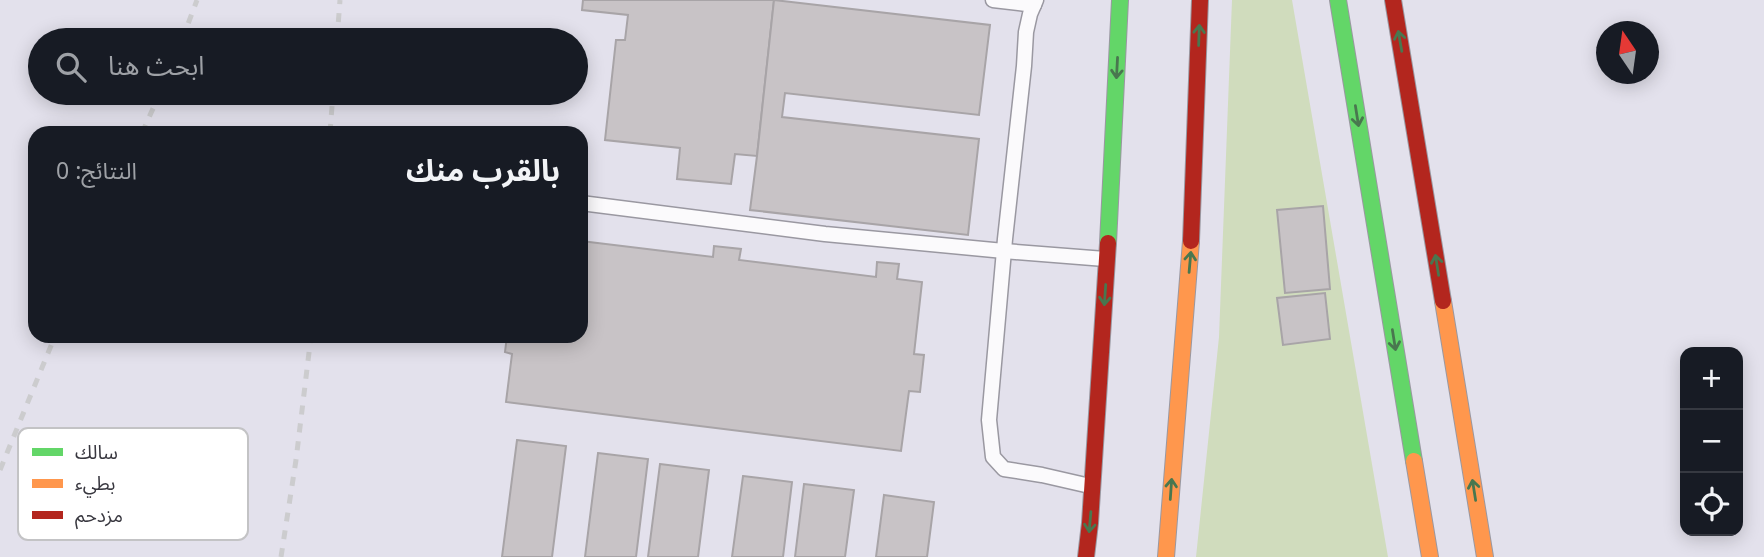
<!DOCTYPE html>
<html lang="ar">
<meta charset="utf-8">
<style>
:root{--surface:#171b24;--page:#242831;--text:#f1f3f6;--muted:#9ea1a6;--line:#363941}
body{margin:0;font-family:"Noto Sans","Noto Sans Arabic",sans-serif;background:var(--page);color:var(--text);direction:rtl}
.controls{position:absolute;right:21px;bottom:21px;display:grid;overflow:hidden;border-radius:14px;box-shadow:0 4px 18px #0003}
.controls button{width:63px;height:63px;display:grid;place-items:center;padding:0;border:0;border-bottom:2px solid var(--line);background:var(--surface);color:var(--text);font:35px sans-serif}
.compass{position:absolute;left:1596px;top:21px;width:63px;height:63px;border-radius:50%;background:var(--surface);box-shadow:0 4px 18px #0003;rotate:347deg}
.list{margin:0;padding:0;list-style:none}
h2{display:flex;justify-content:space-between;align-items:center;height:91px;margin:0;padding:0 28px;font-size:30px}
h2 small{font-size:23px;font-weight:400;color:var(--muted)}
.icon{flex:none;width:38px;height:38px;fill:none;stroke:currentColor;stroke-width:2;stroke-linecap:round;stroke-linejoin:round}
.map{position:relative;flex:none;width:1764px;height:557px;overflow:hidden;direction:ltr}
.search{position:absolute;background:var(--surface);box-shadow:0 4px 18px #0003;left:28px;top:28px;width:560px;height:77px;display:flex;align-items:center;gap:18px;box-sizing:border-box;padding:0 24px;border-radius:38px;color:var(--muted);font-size:26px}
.panel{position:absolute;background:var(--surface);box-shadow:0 4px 18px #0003;left:28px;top:126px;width:560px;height:217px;border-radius:21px;direction:rtl}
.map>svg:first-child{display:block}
.green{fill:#d0dcbd}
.building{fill:#c8c3c6;stroke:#a8a4a7;stroke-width:2}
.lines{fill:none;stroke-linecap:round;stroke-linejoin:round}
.lane-casing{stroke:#9a98a1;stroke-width:17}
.fast-casing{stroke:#9a98a1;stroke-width:18}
.slow-casing{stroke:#9a98a1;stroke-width:18}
.jam-casing{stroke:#9a98a1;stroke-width:18}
.lane{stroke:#fbfafc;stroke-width:14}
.fast{stroke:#63d668;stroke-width:16}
.slow{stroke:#ff974d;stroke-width:16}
.jam{stroke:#b3261e;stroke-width:16}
.rail{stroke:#ccccce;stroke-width:5;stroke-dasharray:9 9;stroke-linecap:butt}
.oneway{stroke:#49774f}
.key{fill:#fff;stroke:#c3c3c5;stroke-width:2}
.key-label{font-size:19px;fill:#38373f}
</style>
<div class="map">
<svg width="1764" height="557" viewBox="0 0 1764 557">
<rect width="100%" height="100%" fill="#e3e1ec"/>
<path class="green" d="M1232,0H1292L1388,557H1196L1219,337Z"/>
<g class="building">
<path d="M583,0H774L757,156L735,154L731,184L677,179L680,148L605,140L616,40H625L628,15L582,10Z"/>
<path d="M774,0L990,25L979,115L785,93L782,117L979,139L968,235L750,210L757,156Z"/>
<path d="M1323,206L1330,289L1285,293L1277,210Z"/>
<path d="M581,241L713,257L714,246L741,249L739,260L876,277L877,262L899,264L897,279L922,282L914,354L924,355L920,392L909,391L901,451L506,402L512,354L505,352L507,336H581Z"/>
<path d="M1325,293L1330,339L1283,345L1277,298Z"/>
<path d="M517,440L566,446L552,557H502Z"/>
<path d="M598,453L648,459L636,557H585Z"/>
<path d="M660,464L709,470L698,557H648Z"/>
<path d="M743,476L792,482L783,557H732Z"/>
<path d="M804,484L854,490L845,557H795Z"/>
<path d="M884,495L934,502L927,557H876Z"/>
</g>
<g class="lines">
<g class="lane-casing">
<g id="lane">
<path d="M993,0L1034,5"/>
<path d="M1036,0L1030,14L1026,32L1024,66L1005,239L989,420L993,457L1004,469L1042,475L1090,486"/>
<path d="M581,203L825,234L1004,251L1105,259"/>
</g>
</g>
<g class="fast-casing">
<g id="fast">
<path d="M1338,0L1414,461"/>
<path d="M1108,243L1120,0"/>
</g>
</g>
<g class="slow-casing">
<g id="slow">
<path d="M1443,301L1485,557"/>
<path d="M1414,461L1430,557"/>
<path d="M1166,557L1191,241"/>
</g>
</g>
<g class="jam-casing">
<g id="jam">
<path d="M1393,0L1443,301"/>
<path d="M1191,241L1200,0"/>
<path d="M1086,557L1090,523L1108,243"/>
</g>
</g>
<use href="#lane" class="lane"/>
<use href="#fast" class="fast"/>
<use href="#slow" class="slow"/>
<use href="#jam" class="jam"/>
<g class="rail">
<path d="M182,40L197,0"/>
<path d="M337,40L340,0"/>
<path d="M142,133L160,93"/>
<path d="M330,133L333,93"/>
<path d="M0,470L55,336"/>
<path d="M281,557L296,460L311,336"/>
</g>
</g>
<defs><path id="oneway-shaft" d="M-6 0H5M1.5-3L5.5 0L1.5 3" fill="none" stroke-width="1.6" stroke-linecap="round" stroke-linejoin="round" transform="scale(1.75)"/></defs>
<g class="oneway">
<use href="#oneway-shaft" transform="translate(1199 35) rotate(-88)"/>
<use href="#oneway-shaft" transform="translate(1400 41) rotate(-100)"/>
<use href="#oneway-shaft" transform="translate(1117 68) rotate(93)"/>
<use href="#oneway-shaft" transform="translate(1357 116) rotate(81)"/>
<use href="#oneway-shaft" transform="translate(1190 262) rotate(-85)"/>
<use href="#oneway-shaft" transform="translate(1437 265) rotate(-99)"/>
<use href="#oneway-shaft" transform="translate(1105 295) rotate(94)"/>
<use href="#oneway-shaft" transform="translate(1394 340) rotate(81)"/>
<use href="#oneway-shaft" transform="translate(1171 489) rotate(-86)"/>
<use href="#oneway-shaft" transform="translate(1474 490) rotate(-99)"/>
<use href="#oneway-shaft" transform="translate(1090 522) rotate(95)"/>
</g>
<rect x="18" y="428" width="230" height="112" rx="10" class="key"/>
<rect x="32" y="448" width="31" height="8" fill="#63d668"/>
<rect x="32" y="479" width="31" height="9" fill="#ff974d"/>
<rect x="32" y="511" width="31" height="8" fill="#b3261e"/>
<g class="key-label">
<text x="75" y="459">سالك</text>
<text x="75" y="490">بطيء</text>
<text x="75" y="522">مزدحم</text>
</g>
</svg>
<div class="controls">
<button>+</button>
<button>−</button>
<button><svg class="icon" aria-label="locate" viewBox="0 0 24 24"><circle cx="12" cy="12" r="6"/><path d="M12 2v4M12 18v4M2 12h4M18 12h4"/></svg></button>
</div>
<svg class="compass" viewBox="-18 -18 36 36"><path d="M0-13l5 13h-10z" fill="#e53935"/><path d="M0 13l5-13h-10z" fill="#9ea1a6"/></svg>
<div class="search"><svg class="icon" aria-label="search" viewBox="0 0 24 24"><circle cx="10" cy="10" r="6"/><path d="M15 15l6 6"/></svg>ابحث هنا</div>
<section class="panel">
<h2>بالقرب منك<small>النتائج: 0</small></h2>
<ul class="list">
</ul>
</section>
</div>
